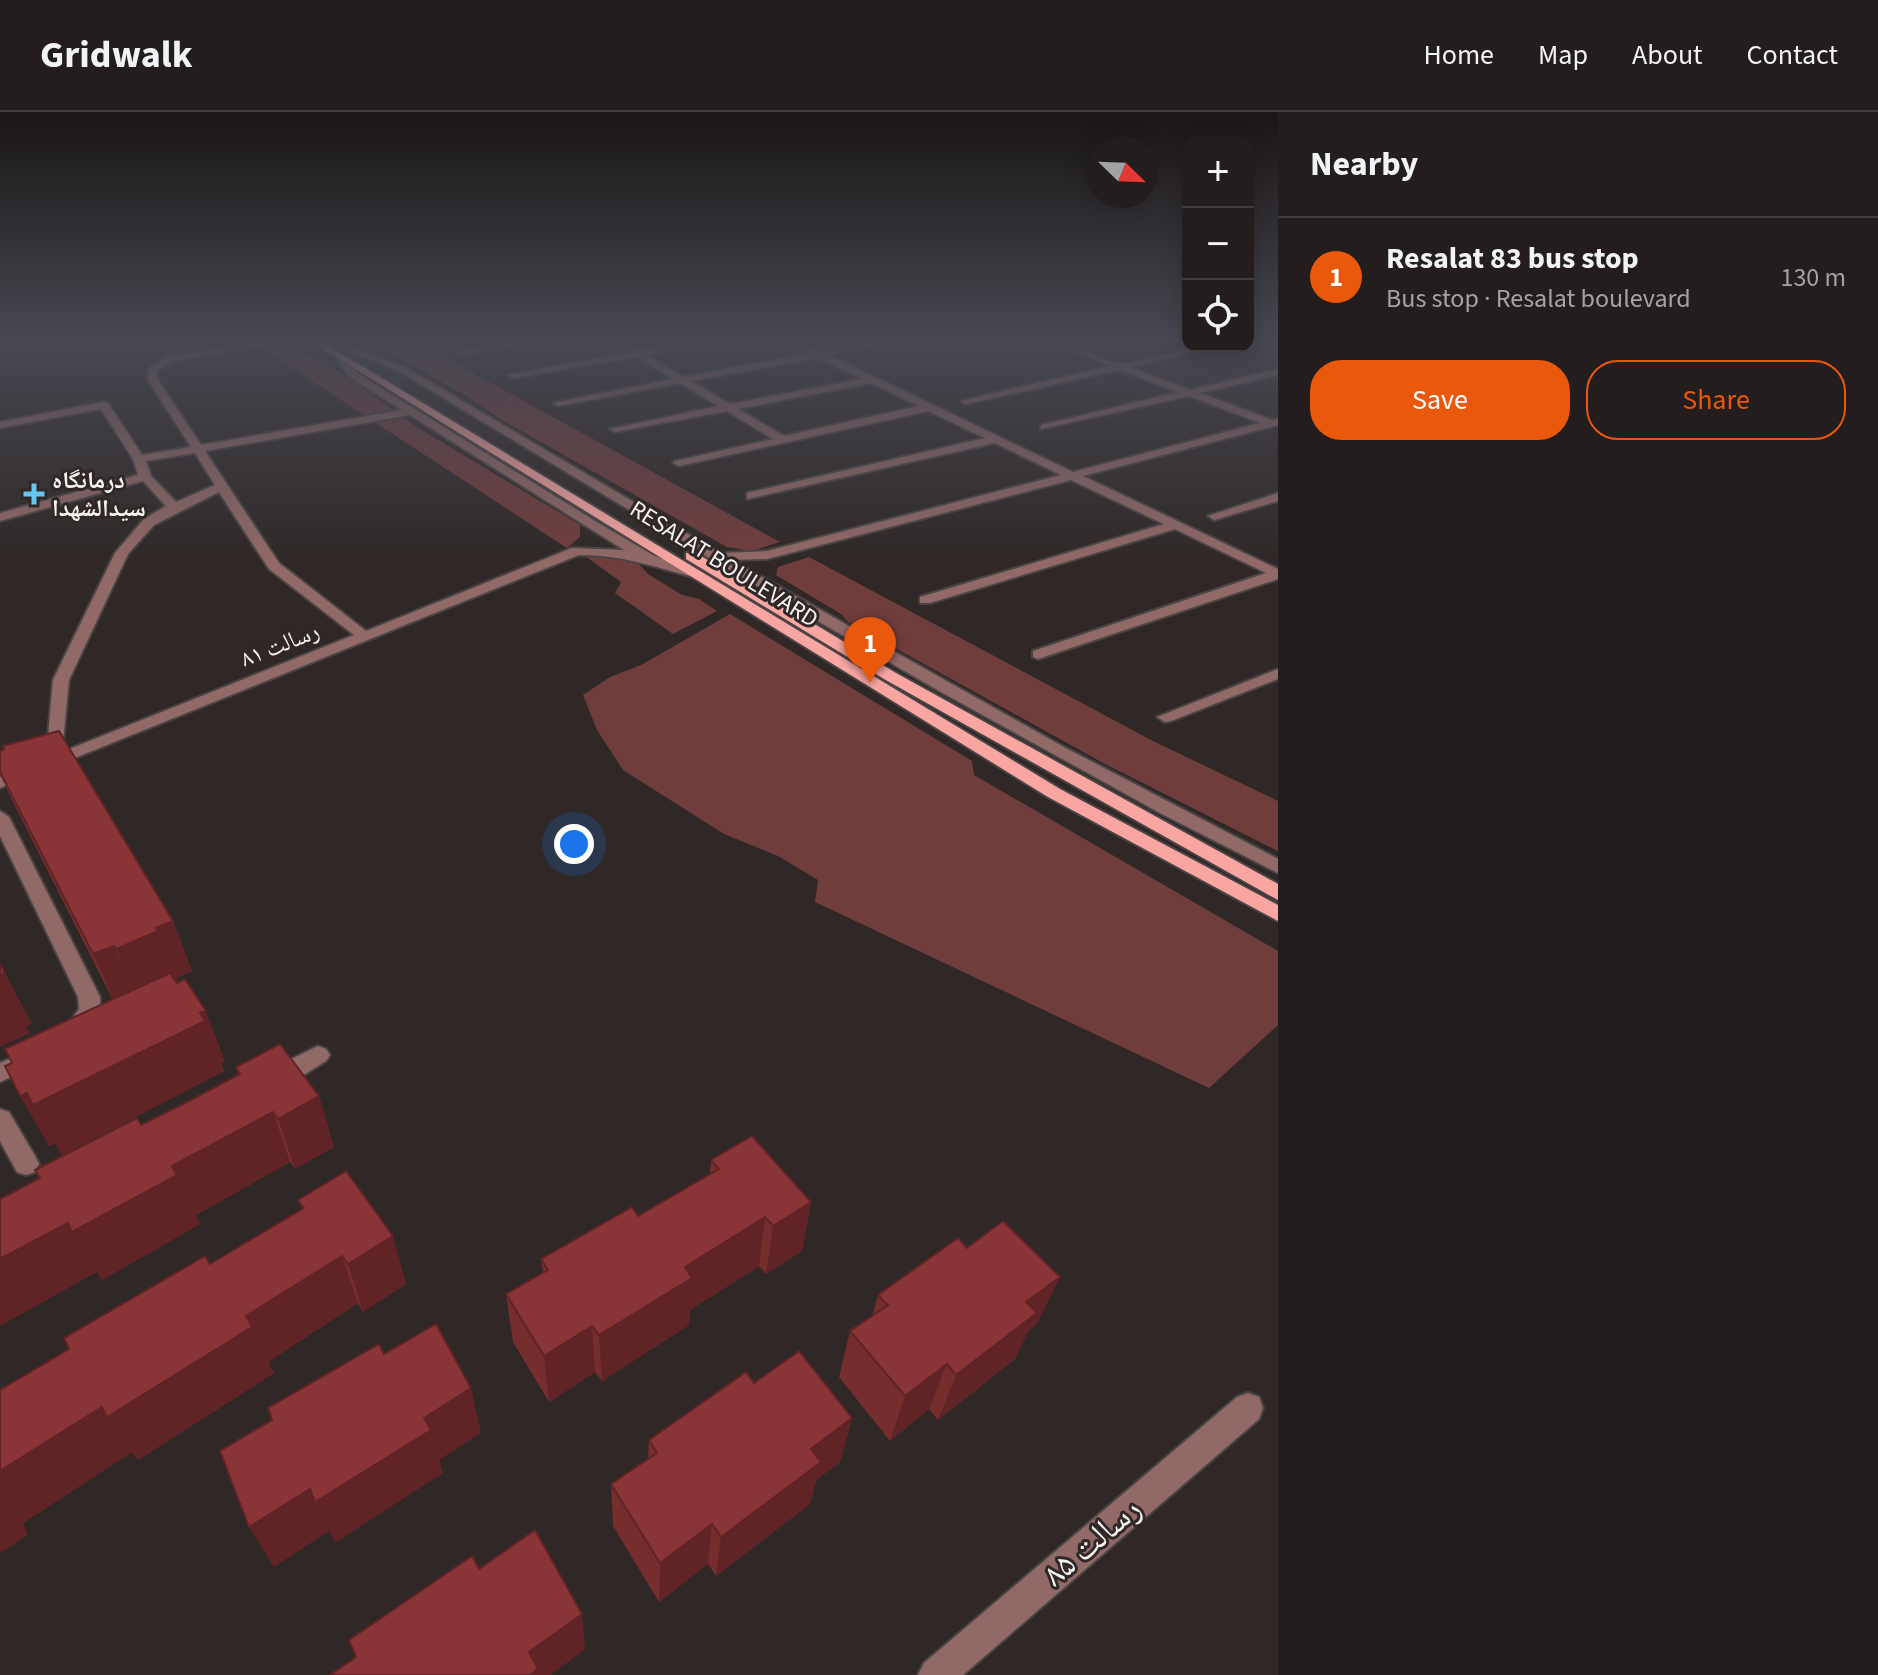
<!DOCTYPE html>
<meta charset="utf-8">
<style>
:root{--surface:#231e1d;--page:#2b2726;--text:#f1f3f6;--muted:#a3a2a4;--line:#403c3b;--accent:#ea580c}
body{margin:0;font-family:"Source Sans 3","Noto Naskh Arabic",sans-serif;background:var(--page);color:var(--text)}
.controls{position:absolute;right:24px;top:24px;display:grid;overflow:hidden;border-radius:16px;box-shadow:0 4px 20px #0003}
.controls button{width:72px;height:72px;display:grid;place-items:center;padding:0;border:0;border-bottom:2px solid var(--line);background:var(--surface);color:var(--text);font:40px sans-serif}
.compass{position:absolute;left:1086px;top:24px;width:72px;height:72px;border-radius:50%;background:var(--surface);box-shadow:0 4px 20px #0003;rotate:113deg}
.you{position:absolute;left:574px;top:732px;width:28px;height:28px;margin:-20px;border:6px solid #fff;border-radius:50%;background:#1a73e8;box-shadow:0 0 0 12px #1a73e833}
.badge{display:grid;place-items:center;width:52px;height:52px;border-radius:50%;background:var(--accent);color:#fff;font-size:26px;font-weight:700}
.pin{position:absolute;translate:-50% -66px;filter:drop-shadow(0 2px 4px #0008)}
.pin::after{content:'';position:absolute;top:42px;width:28px;height:24px;background:inherit;clip-path:polygon(0 0,100% 0,50% 100%)}
.list{margin:0;padding:0;list-style:none}
h2{display:flex;justify-content:space-between;align-items:center;height:104px;margin:0;padding:0 32px;font-size:34px}
h2 small{font-size:26px;font-weight:400;color:var(--muted)}
.list li{display:grid;grid-template-columns:52px 1fr auto;gap:24px;align-items:center;box-sizing:border-box;height:120px;padding:0 32px;border-top:2px solid var(--line)}
.list b{display:block;font-size:30px;white-space:nowrap}
.list p{margin:0;font-size:26px;white-space:nowrap;color:var(--muted)}
.list em{font-size:26px;font-style:normal;color:var(--muted)}
.actions{display:flex;gap:16px;padding:24px 32px}
.actions a{flex:1;padding:18px 0;border:2px solid var(--accent);border-radius:32px;text-align:center;font-size:28px;color:var(--accent)}
.actions .main{background:var(--accent);color:#fff}
.icon{flex:none;width:44px;height:44px;fill:none;stroke:currentColor;stroke-width:2;stroke-linecap:round;stroke-linejoin:round}
.map{position:relative;flex:none;width:1278px;height:1563px;overflow:hidden}
header{display:flex;align-items:center;gap:48px;box-sizing:border-box;height:112px;padding:0 40px;background:var(--surface);border-bottom:2px solid var(--line)}
header strong{font-size:38px}
nav{display:flex;gap:44px;margin-inline-start:auto;font-size:28px}
main{display:flex}
aside{flex:1;background:var(--surface)}
.map>svg:first-child{display:block}
.green{fill:#703d3d}
.lines{fill:none;stroke-linecap:round;stroke-linejoin:round}
.minor-casing{stroke:#4b4444;stroke-width:4}
.major-casing{stroke:#4b4444;stroke-width:4}
.minor{fill:#916967;fill-rule:evenodd}
.major{fill:#f9a6a3;fill-rule:evenodd}
.wall{fill:#762d2e}
.shaded-wall{fill:#602426}
.building{fill:#893436;stroke:#602426;stroke-width:2}
.poi-dot{fill:#68c4f0;stroke:#2f2827;stroke-width:3}
.labels{text-anchor:middle;dominant-baseline:central;stroke-width:6;stroke-linejoin:round;paint-order:stroke}
.far-poi-label{font-size:24px;font-weight:bold;fill:#f8f3f3;stroke:#2f2827;text-anchor:start}
.far-street-label{font-size:24px;fill:#f8f3f3;stroke:#2f2827}
.near-street-label{font-size:34px;fill:#f8f3f3;stroke:#2f2827}
</style>
<header>
<strong>Gridwalk</strong>
<nav><a>Home</a><a>Map</a><a>About</a><a>Contact</a></nav>
</header>
<main>
<div class="map">
<svg width="1278" height="1563" viewBox="0 0 1278 1563">
<rect width="100%" height="100%" fill="#2f2827"/>
<g class="green">
<path d="M376,230H417L780,430L752,439L727,435L500,307L465,283L376,234Z"/>
<path d="M272,238L302,242L324,249L420,317L580,413V425L567,436L272,243Z"/>
<path d="M606,443L638,451L648,462L682,483L699,487L717,499L673,522L615,481L621,470L585,444Z"/>
<path d="M809,445L1151,628L1278,689V739L1105,652L848,510L841,502L776,463L778,455Z"/>
<path d="M730,502L972,649L974,663L1278,839V913L1209,976L815,790L818,768L778,744L724,722L623,658L597,618L583,583L610,565L641,553Z"/>
</g>
<g class="lines">
<g class="minor-casing">
<g id="minor">
<path d="M265,230H288L172,249L157,259L158,268L201,333L402,298L349,265L338,248L346,246L357,261L595,409L653,443L700,461L693,465C652,454 622,443 579,443L0,676V665L46,646L53,568L115,441L144,407L166,394L143,369L0,409V401L138,363L133,347L101,297L0,316V310L104,290L108,291L142,343L191,335L148,268L149,256L170,243ZM410,303L624,438L572,436L366,519L279,451L205,339ZM195,341L215,373L176,390L151,364L146,349ZM219,380L269,457L354,523L62,640L69,568L128,442L154,413Z"/>
<path d="M439,230H451L464,237L532,230L463,243Z"/>
<path d="M614,230H624L639,238L709,230L647,243L683,265L809,241L789,230C801,230 808,237 819,239C834,242 871,230 890,230L829,243L1073,360L1260,311L1189,284L1041,317V313L1179,280L1119,258L966,292L961,289L1110,254L1051,230C1076,230 1101,252 1123,251C1155,250 1184,234 1217,234L1130,255L1190,278L1278,257V263L1200,281L1272,308L1278,307V313L1083,364L1278,457V467L1038,547L1033,545V539L1266,461L1175,417L930,491H920V485L1164,412L1071,368L767,447L732,448L1062,634L1278,747V761L1160,701L941,580L724,455L402,261L343,236L351,234L408,257L720,441L767,439L1061,363L995,331L747,387V381L985,326L928,299L679,354L673,351L675,349L773,327L727,299L615,320L610,317L718,294L680,271L558,294L553,291L673,267L636,245L513,266L508,263L629,240ZM818,246L862,267L730,292L691,269ZM871,271L919,294L784,324L738,297Z"/>
<path d="M1278,381V389L1214,408L1208,404Z"/>
<path d="M1278,557V567L1171,609L1165,610L1157,605Z"/>
<path d="M0,699L9,705L100,885C102,903 88,932 67,925L64,919L79,897L78,885L0,724Z"/>
<path d="M318,934L326,937L330,943L326,949C310,958 285,979 267,973L263,966L267,959Z"/>
<path d="M31,937L39,940L43,946L39,952L0,970V951Z"/>
<path d="M0,997L9,1000L35,1044L39,1052L35,1060L26,1063L17,1060L0,1029Z"/>
<path d="M1248,1281L1259,1285L1263,1296L1259,1307L963,1563H918L924,1551L1237,1285Z"/>
</g>
</g>
<g class="major-casing">
<g id="major">
<path d="M312,230H322L1060,677L1278,793V809L1048,685Z"/>
<path d="M686,441H696L896,561L1278,772V788L884,567L686,447Z"/>
</g>
</g>
<use href="#minor" class="minor"/>
<use href="#major" class="major"/>
</g>
<g class="wall">
<path d="M0,639L173,809L192,859L176,866L225,949L221,951L224,959L62,1043L55,1031L49,1034L12,951L113,888L13,690L0,662Z"/>
<path d="M236,955L319,984L334,1035L295,1057L290,1050L196,1103L200,1112L102,1168L97,1160L141,1013L238,963Z"/>
<path d="M711,1048L811,1090L802,1139L766,1162L759,1154L690,1198L689,1213L602,1269L595,1260L549,1290L513,1230L506,1182L543,1160L541,1147L638,1104L710,1062Z"/>
<path d="M298,1088L406,1172L363,1200L358,1191L268,1250L274,1261L138,1348L132,1340L23,1411L27,1423L0,1441L210,1152L302,1097Z"/>
<path d="M878,1183L1037,1212L1028,1219L1015,1247L938,1308L929,1297L890,1329L839,1265L850,1219L872,1204Z"/>
<path d="M754,1271L852,1306L840,1350L816,1368L810,1392L716,1464L708,1452L659,1490L613,1414L611,1372L648,1347L649,1328Z"/>
</g>
<g class="shaded-wall">
<path d="M173,809L192,859L176,866L178,870L137,887L116,837L156,816Z"/>
<path d="M114,834L136,884L116,893L93,842Z"/>
<path d="M5,861L32,912L26,914L30,921L0,935V863Z"/>
<path d="M206,899L225,949L221,951L224,959L62,1043L55,1031L49,1034L20,984Z"/>
<path d="M319,984L334,1035L295,1057L278,1007Z"/>
<path d="M273,1000L290,1050L196,1103L200,1112L102,1168L97,1160L0,1214V1147Z"/>
<path d="M811,1090L802,1139L766,1162L773,1114Z"/>
<path d="M765,1105L759,1154L690,1198L689,1213L602,1269L599,1223L685,1155Z"/>
<path d="M393,1124L406,1172L363,1200L348,1152Z"/>
<path d="M342,1144L358,1191L268,1250L274,1261L138,1348L132,1340L23,1411L27,1423L0,1441V1359Z"/>
<path d="M1060,1165L1037,1212L1028,1219L1015,1247L938,1308L956,1263L1026,1190Z"/>
<path d="M592,1214L595,1260L549,1290L544,1244Z"/>
<path d="M947,1252L929,1297L890,1329L905,1284Z"/>
<path d="M471,1276L481,1321L439,1348L443,1361L335,1431L329,1419L274,1455L249,1415Z"/>
<path d="M852,1306L840,1350L816,1368L810,1392L716,1464L721,1425L811,1337Z"/>
<path d="M712,1412L708,1452L659,1490L660,1451Z"/>
<path d="M582,1502L585,1537L551,1563H530L529,1540Z"/>
</g>
<g class="building">
<path d="M59,619L173,809L156,816L158,819L116,837L114,834L93,842L0,660V639L4,637L3,634Z"/>
<path d="M0,852L5,861L0,863Z"/>
<path d="M170,861L177,871L185,867L206,899L200,901L205,909L33,993L27,981L20,984L5,954L12,951L5,937Z"/>
<path d="M280,932L319,984L278,1007L273,1000L172,1054L177,1063L72,1120L68,1111L0,1147V1087L40,1066L35,1058L137,1006L141,1013L189,989L240,962L236,955Z"/>
<path d="M752,1024L811,1090L773,1114L765,1105L685,1155L692,1166L599,1223L592,1214L544,1244L506,1182L548,1158L541,1147L632,1095L638,1104L719,1057L711,1048Z"/>
<path d="M346,1059L393,1124L348,1152L342,1144L246,1204L252,1215L107,1305L102,1295L0,1359V1278L69,1237L64,1226L205,1144L210,1152L304,1096L298,1088Z"/>
<path d="M1003,1109L1060,1165L1026,1190L1037,1201L956,1263L947,1252L905,1284L850,1219L888,1193L878,1183L958,1126L967,1136Z"/>
<path d="M436,1212L471,1276L424,1306L431,1318L315,1390L310,1377L249,1415L220,1339L272,1308L268,1296L379,1232L384,1242Z"/>
<path d="M799,1239L852,1306L811,1337L821,1350L721,1425L712,1412L660,1451L611,1372L657,1341L649,1328L746,1260L754,1271Z"/>
<path d="M535,1418L582,1502L529,1540L538,1557L530,1563H330L356,1545L349,1528L472,1444L479,1457Z"/>
</g>
<linearGradient id="sky" x2="0" y2="1"><stop stop-color="#1a1615"/><stop offset="0.51" stop-color="#474852"/><stop offset="1" stop-color="#474852" stop-opacity="0"/></linearGradient>
<rect width="1278" height="449" fill="url(#sky)"/>
<path class="poi-dot" d="M30 370h8v8h8v8h-8v8h-8v-8h-8v-8h8z"/>
<g class="labels">
<g class="far-poi-label">
<text x="52" y="368">درمانگاه<tspan x="52" dy="28">سیدالشهدا</tspan></text>
</g>
<g class="far-street-label">
<text transform="translate(724 452) rotate(32)">RESALAT BOULEVARD</text>
<text transform="translate(280 533) rotate(-22)">رسالت ۸۱</text>
</g>
<g class="near-street-label">
<text transform="translate(1092 1430) rotate(-41)">رسالت ۸۵</text>
</g>
</g>
</svg>
<div class="controls">
<button>+</button>
<button>−</button>
<button><svg class="icon" aria-label="locate" viewBox="0 0 24 24"><circle cx="12" cy="12" r="6"/><path d="M12 2v4M12 18v4M2 12h4M18 12h4"/></svg></button>
</div>
<svg class="compass" viewBox="-18 -18 36 36"><path d="M0-13l5 13h-10z" fill="#e53935"/><path d="M0 13l5-13h-10z" fill="#a3a2a4"/></svg>
<div class="you"></div>
<div class="pin badge" style="left:870px;top:571px">1</div>
</div>
<aside>
<h2>Nearby<small></small></h2>
<ul class="list">
<li><span class="badge">1</span><div><b>Resalat 83 bus stop</b><p>Bus stop · Resalat boulevard</p></div><em>130 m</em></li>
</ul>
<div class="actions"><a class="main">Save</a><a>Share</a></div>
</aside>
</main>
